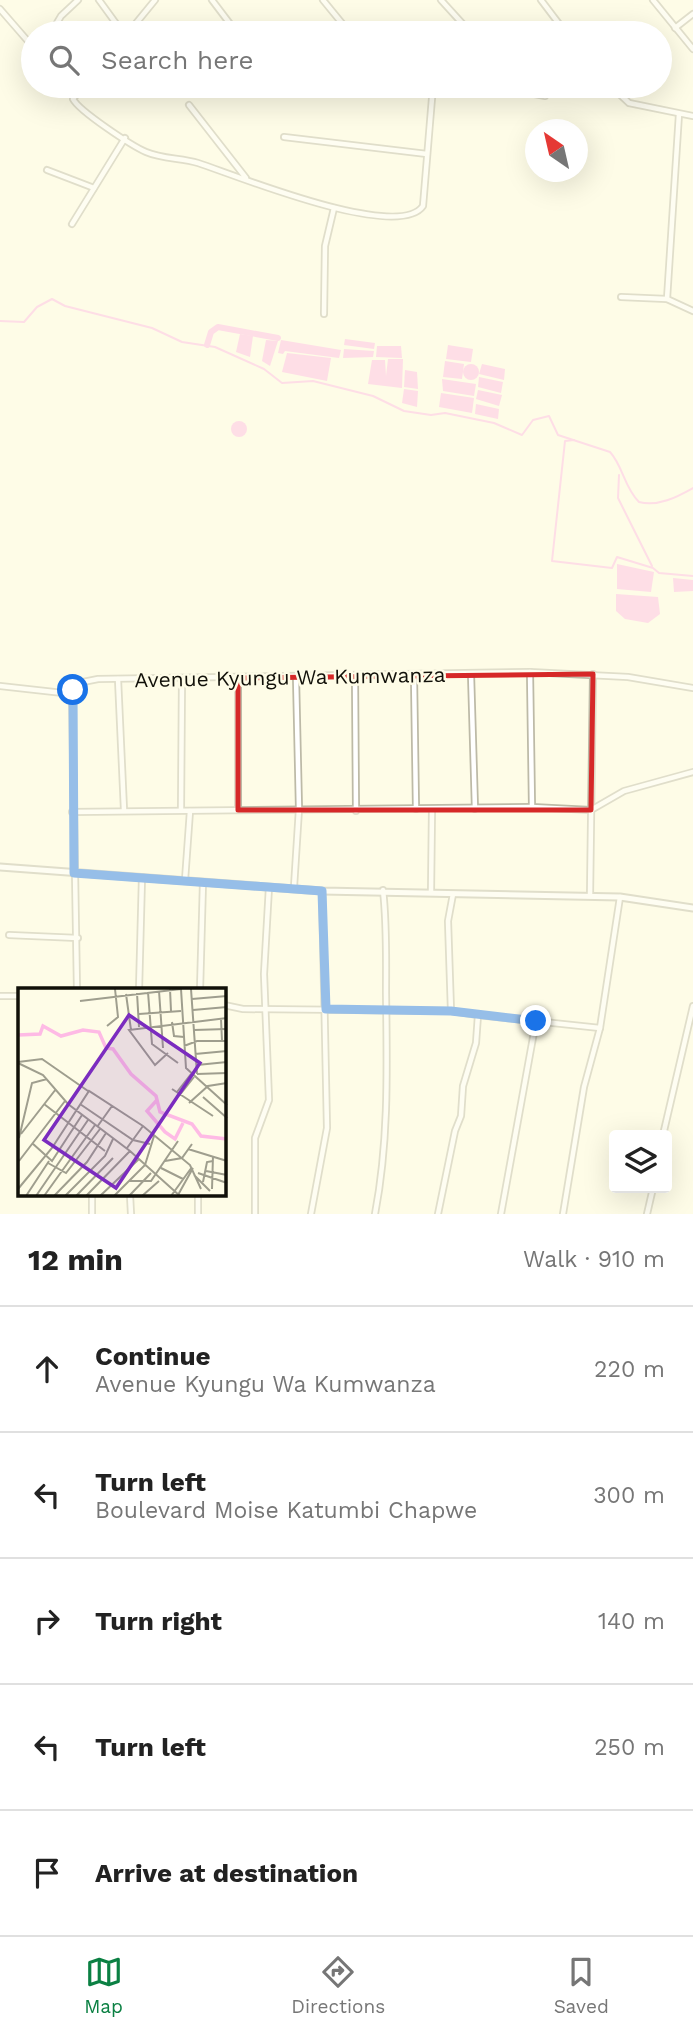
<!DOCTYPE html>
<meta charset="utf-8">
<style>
:root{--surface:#fff;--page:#f2f2f2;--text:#222;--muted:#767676;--line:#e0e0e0;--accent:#0b8043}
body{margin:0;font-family:"Work Sans",sans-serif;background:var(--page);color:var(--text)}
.controls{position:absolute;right:21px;bottom:21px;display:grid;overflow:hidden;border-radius:7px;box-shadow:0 7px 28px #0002}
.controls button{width:63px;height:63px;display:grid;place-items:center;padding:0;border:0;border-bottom:2px solid var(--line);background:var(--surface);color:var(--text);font:35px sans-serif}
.compass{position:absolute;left:525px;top:119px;width:63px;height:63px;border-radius:50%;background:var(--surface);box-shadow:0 7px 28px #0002;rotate:326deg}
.stop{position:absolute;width:21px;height:21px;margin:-16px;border:5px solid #1a73e8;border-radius:50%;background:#fff}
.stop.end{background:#1a73e8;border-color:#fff;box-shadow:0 2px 7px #0008}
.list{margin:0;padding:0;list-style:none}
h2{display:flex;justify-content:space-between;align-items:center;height:91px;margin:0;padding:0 28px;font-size:30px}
h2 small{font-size:23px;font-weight:400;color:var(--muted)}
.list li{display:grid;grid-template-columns:46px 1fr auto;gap:21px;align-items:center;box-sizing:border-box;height:126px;padding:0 28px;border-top:2px solid var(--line)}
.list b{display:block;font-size:26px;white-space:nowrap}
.list p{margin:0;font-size:23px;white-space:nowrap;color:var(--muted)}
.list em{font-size:23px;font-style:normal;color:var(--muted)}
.icon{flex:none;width:38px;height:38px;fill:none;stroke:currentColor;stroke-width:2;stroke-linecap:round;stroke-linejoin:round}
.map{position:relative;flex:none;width:693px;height:1214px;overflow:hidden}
.search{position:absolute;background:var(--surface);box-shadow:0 7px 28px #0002;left:21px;right:21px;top:21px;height:77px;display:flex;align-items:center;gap:18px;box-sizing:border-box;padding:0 24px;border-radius:38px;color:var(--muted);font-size:26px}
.sheet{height:721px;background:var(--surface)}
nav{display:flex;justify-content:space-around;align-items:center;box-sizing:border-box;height:98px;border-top:2px solid var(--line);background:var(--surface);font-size:19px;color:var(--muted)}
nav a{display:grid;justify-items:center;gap:4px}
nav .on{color:var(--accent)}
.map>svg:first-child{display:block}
.water{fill:#febae5}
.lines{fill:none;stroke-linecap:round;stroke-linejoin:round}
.stream{stroke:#febae5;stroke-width:2}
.canal{stroke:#febae5;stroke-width:6}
.minor-casing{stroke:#bdbaa7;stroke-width:8}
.tertiary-casing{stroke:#bdbaa7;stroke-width:9}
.minor{stroke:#fff;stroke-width:4.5}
.tertiary{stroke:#fff;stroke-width:5}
.route{stroke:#1a73e8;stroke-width:9}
.marked{fill:none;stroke:#d62828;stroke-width:5;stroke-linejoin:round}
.labels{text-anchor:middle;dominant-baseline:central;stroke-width:5;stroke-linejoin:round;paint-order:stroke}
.street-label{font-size:21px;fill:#111009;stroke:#fefce7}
.inset-river{fill:none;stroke:#febae5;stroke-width:3.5}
.inset-road{fill:none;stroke:#9f9e8e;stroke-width:2}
.view{fill:#7b2cbf;fill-opacity:0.15;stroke:#7b2cbf;stroke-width:3.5}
.inset-edge{fill:none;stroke:#111009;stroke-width:3.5}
</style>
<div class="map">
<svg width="693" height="1214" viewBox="0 0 693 1214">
<rect width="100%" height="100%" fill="#fefce7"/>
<g class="water">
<path d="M240,334L253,336L250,357L236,352Z"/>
<path d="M345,339L375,343L374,349L344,345Z"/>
<path d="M266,340L278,341L270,366L262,361Z"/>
<path d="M281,340L341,350L339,358L285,351L283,354L278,353Z"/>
<path d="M448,345L473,349L471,362L446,359Z"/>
<path d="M377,346H401L402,358L376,357Z"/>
<path d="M344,349L374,351L373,357L343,358Z"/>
<path d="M287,353L331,358L327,381L282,372Z"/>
<path d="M388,359H403L402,388L368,384L372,360H385L386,376Z"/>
<path d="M445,361L464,364L462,379L443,377Z"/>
<circle cx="471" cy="372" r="8"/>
<path d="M482,364L505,369L504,380L479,374Z"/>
<path d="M405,370L417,372L418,389L404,387Z"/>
<path d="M479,377L503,382L501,393L478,387Z"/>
<path d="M442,379L476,384L474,396L443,391Z"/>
<path d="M404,389L418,391L417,407L402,403Z"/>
<path d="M478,390L502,395L499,406L476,399Z"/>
<path d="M441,393L474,398L472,413L439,407Z"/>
<path d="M476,404L499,409L498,419L475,414Z"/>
<circle cx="239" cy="429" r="8"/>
<path d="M617,564L654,572L651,592L617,589Z"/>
<path d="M673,578L693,580V591L674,592Z"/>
<path d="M616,594L658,597L660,614L648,623L625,619L616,611Z"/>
</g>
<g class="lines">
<g class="stream">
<path d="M0,321L24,322L37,307L52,299L65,306L152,328L182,342L215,347L264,369L282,383L313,381L373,396L404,411L431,415L445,413L494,423L522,435L533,420L549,416L558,435L610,452C623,466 624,487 639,502C658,507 677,497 693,488"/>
<path d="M574,440L565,441L552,561L612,568L617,557L653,568L659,573L693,576"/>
<path d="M619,475L618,498L652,566"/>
</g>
<path class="canal" d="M207,345L211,332L218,327L278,338"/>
<g class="minor-casing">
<g id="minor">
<path d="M99,0L123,33"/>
<path d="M212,0L237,33"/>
<path d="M323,0L350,33"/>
<path d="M441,0L471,33"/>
<path d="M541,0L566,33"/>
<path d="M653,0L693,49"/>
<path d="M0,9L33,47"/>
<path d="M675,28L693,14"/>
<path d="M51,33L61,16L78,0"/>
<path d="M128,33L155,0"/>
<path d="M83,86L73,99C79,111 132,146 146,152C162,159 182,158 198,163C235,175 398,242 423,206L433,86"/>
<path d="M280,86L282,89L289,86"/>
<path d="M493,86L545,96"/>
<path d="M611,86L629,103L693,116"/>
<path d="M189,105L246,178"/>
<path d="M284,137L427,154"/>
<path d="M47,170L94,188"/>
<path d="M72,224L125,138"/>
<path d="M621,297L667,299L693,311"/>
<path d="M667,299L679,114"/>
<path d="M324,314L325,246L334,208"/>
<path d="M530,672L532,807"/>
<path d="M471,674L475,809"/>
<path d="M355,676L356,811"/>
<path d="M414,676L416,809"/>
<path d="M238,678V810"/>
<path d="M118,679L124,810"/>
<path d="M0,686L72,694"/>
<path d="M181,809L182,679"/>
<path d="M72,812L532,807L591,810L624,791L693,772"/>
<path d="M185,880L190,811"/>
<path d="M294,887L299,809L296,677"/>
<path d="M431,892L432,809"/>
<path d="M590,896L593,674"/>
<path d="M9,935L78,938"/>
<path d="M77,990L72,694L78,683L98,679L530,672L628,677L693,688"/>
<path d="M139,990L142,877"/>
<path d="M200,990L203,882"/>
<path d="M0,996H19"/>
<path d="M224,1005L243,1009L451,1011"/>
<path d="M478,1015L600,1028"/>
<path d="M663,1135L693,1006"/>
<path d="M92,1195V1214"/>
<path d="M130,1195L131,1214"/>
<path d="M198,1214V1195"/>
<path d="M255,1214V1138L269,1100L264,974L269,887"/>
<path d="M311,1214L327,1128L322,891"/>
<path d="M375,1214C389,1141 387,1067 386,993C386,958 387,925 383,890"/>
<path d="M438,1214L455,1131L461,1116L463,1086L476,1043L478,1015L451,1011L448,921L453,894"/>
<path d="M501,1214L536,1021"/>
<path d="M563,1214L584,1087L600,1028L620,897"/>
<path d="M647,1214L653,1188"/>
</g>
</g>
<g class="tertiary-casing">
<path id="tertiary" d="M0,867L322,891L620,897L693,908"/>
</g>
<use href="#minor" class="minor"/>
<use href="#tertiary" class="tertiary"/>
</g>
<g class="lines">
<path class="route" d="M73,690L74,873L322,891L326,1009L451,1011L536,1021"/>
</g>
<path d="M0 0H693V1214H0ZM593,674L591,810H238V678Z" fill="#fefce7" fill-opacity=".55" fill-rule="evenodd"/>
<path class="marked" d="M593,674L591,810H238V678Z"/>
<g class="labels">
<g class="street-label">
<text transform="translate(290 677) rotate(-1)">Avenue Kyungu Wa Kumwanza</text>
</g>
</g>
<g transform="translate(18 988)">
<rect width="208" height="208" fill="#fefce7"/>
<path class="inset-river" d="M0,47L22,46L25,38L43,48L65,42L81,44L88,60L95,61L113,86L138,108L142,124L174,136L183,148L209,151M139,112L129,123L147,144L157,151L165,135"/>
<path class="inset-road" d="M152,1L153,23M163,1L168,80L209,117M173,1L179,86M141,3L145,60M130,4L134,56L160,75M119,5L121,39M108,6L113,42M174,11L209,8M62,13L163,1M175,22L209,19M121,26L163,23M203,31L204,53M154,34L156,48L166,49M89,38L100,29L97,1M176,42L209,41M166,58L179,53H209M150,65L137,77L111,42L209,30M177,66L209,63M0,74L24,71L70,103M0,75L25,87L50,116L112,163L162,208M179,77L209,74M179,86L209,85M154,101L195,128M159,104L173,86M161,108L176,89M185,109L209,130M171,115L190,98L209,95M26,116L87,163M62,116L115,152L132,156M79,139L94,118M3,146L38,101M1,150L14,95L29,91M14,155L34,173L64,127M109,160L125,138M170,161L209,173M1,173L47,113M147,173L164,170L174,156M30,175L48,185L82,141M143,180L165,191M188,183L209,187M180,185L209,195M176,187L192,203M111,193H133L160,153M185,194L189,174L195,173M0,201L34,160L71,103L125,138L172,177L183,201M194,201L195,168M160,207L175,180M8,208L31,173M18,208L70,132M26,208L77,137M36,208L69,174L88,145M47,208L87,168L95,151M58,208L95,170M68,208L112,163M82,208L121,171M96,208L127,177L136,148M111,208L133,185M124,208L141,193M153,208L174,179"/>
<path class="view" d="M111,27L182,75L98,200L26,152Z"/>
<rect width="208" height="208" class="inset-edge"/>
</g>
</svg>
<div class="controls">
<button><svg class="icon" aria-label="layers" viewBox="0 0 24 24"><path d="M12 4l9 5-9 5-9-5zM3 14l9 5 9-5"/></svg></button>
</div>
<svg class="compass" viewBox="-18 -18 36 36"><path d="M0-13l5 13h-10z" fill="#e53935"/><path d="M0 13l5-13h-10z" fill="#767676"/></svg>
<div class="stop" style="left:73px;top:690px"></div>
<div class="stop end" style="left:536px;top:1021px"></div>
<div class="search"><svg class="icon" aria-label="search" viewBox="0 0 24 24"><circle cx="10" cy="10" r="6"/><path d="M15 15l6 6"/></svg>Search here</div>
</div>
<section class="sheet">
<h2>12 min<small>Walk · 910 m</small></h2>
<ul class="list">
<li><svg class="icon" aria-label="ahead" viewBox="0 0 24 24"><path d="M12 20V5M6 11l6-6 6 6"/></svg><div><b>Continue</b><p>Avenue Kyungu Wa Kumwanza</p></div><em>220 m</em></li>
<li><svg class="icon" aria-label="left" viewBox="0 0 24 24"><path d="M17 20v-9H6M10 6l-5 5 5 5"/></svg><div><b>Turn left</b><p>Boulevard Moise Katumbi Chapwe</p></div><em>300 m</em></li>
<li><svg class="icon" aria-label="right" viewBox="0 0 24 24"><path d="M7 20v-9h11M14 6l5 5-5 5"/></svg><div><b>Turn right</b></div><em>140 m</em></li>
<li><svg class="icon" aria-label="left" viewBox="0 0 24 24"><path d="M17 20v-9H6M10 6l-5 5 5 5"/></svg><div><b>Turn left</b></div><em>250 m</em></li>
<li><svg class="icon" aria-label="arrive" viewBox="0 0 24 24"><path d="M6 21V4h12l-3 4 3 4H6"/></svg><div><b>Arrive at destination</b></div></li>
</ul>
</section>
<nav>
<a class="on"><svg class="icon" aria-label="map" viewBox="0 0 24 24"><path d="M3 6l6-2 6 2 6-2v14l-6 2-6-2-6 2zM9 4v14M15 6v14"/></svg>Map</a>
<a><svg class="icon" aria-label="directions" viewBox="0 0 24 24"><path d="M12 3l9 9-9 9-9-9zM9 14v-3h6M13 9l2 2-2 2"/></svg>Directions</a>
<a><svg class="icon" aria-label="saved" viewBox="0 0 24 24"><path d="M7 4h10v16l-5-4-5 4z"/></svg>Saved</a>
</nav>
